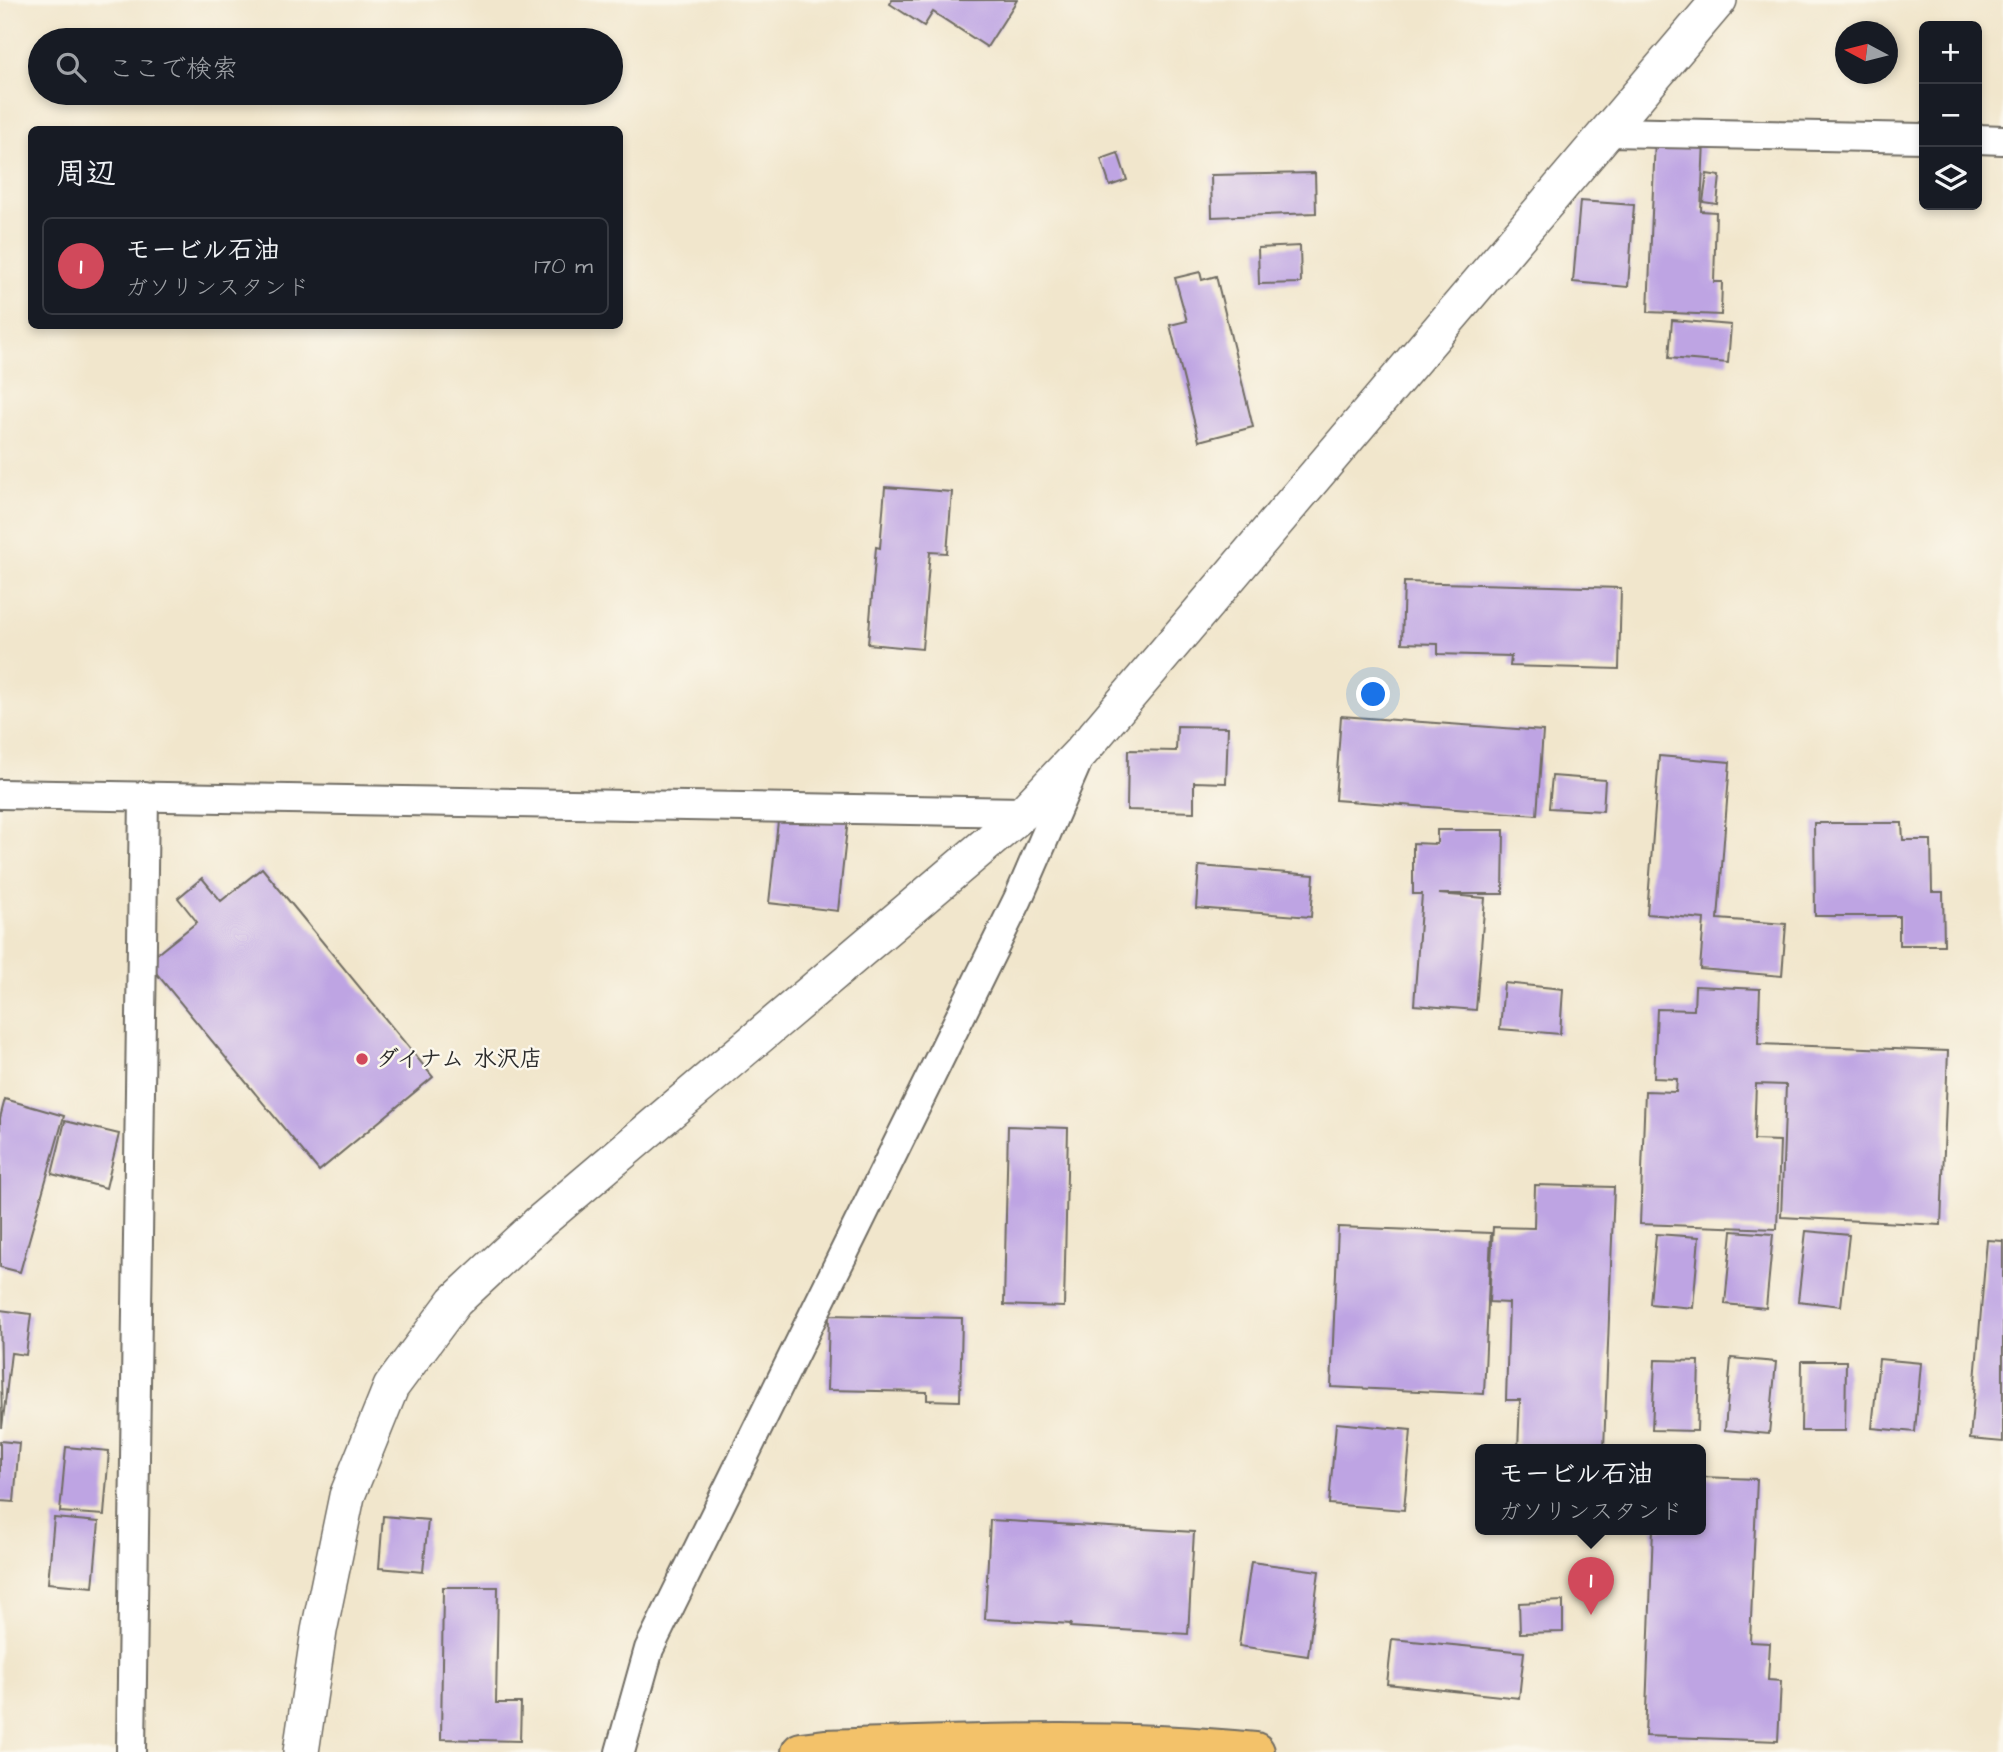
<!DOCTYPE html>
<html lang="ja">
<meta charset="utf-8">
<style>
:root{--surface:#171b24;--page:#242831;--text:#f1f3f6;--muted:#9ea1a6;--line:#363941;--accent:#d1495b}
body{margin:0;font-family:"Architects Daughter","Klee One",sans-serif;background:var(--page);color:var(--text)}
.controls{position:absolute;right:21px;top:21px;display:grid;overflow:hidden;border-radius:10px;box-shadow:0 4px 10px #0003}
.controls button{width:63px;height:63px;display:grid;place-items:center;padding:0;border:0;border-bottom:2px solid var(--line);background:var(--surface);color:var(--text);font:35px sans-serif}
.compass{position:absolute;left:1835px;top:21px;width:63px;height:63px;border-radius:50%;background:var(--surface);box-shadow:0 4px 10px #0003;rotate:277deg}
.you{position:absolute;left:1374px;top:695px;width:24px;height:24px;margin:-18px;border:5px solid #fff;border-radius:50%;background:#1a73e8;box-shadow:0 0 0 10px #1a73e833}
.badge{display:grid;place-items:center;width:46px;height:46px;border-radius:50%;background:var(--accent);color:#fff;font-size:23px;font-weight:700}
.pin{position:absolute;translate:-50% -58px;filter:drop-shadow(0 2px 4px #0008)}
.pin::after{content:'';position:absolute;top:37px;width:24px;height:21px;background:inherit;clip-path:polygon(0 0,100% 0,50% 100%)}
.popup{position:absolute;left:1475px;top:1444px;width:231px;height:91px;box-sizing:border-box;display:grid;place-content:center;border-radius:10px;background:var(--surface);filter:drop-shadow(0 2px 5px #0005);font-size:23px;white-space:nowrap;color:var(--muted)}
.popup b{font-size:26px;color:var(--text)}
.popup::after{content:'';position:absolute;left:50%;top:100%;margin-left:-14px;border:14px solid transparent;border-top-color:var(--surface)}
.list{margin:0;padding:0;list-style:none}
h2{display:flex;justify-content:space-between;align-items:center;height:91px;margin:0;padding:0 28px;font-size:30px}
h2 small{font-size:23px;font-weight:400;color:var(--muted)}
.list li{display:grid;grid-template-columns:46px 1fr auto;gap:21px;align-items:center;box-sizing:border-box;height:98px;margin:0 14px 14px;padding:0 14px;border:2px solid var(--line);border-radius:10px}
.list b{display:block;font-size:26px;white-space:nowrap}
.list p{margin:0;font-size:23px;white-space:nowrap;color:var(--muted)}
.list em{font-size:23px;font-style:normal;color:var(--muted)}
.icon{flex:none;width:38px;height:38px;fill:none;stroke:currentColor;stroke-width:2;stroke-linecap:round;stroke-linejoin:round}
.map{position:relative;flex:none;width:2003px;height:1752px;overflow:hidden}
.search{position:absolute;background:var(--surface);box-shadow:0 4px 10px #0003;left:28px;top:28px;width:595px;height:77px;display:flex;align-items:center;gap:18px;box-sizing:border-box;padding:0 24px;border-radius:38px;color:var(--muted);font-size:26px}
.panel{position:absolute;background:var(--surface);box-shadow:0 4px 10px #0003;left:28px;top:126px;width:595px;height:203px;border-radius:10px}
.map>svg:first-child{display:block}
.building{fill:#bea4e3}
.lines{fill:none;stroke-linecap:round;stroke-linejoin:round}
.minor-casing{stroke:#706c63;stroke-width:32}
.tertiary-casing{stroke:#706c63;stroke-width:38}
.trunk-casing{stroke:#706c63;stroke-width:42}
.minor{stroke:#fff;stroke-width:28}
.tertiary{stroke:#fff;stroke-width:35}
.trunk{stroke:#f3c26a;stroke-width:38}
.poi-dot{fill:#d1495b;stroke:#fbf7ec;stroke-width:2.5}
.labels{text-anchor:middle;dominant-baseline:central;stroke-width:5;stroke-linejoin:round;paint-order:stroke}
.poi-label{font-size:23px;font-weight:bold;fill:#2b2b2b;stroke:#fbf7ec;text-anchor:start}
</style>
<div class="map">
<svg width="2003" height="1752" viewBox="0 0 2003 1752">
<rect width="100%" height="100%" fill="#fbf7ec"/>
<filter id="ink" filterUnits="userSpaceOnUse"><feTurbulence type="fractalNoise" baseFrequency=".0143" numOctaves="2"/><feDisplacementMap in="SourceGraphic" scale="14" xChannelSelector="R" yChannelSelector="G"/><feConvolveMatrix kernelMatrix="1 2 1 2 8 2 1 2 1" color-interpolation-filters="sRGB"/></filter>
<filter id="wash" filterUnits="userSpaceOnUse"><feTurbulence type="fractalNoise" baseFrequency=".00686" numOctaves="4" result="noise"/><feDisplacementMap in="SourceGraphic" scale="28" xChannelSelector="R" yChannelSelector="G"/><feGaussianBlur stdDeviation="1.57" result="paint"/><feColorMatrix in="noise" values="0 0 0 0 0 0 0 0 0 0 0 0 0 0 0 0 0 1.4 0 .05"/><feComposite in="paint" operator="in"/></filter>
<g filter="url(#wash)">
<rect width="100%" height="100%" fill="#f1e6cc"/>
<g id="blocks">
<g class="building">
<path d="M892,0H1017L987,47L933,12L924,26L890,4Z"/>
<path d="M1655,139L1704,140L1701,211L1716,212L1714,282H1722L1721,315L1648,312Z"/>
<path d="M1118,153L1127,180L1110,186L1101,159Z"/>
<path d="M1315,173L1316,213L1212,217L1211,175Z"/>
<path d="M1707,174L1720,176L1717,204L1703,202Z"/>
<path d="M1580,201L1634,205L1628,287L1573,282Z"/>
<path d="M1300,246L1301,283L1259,284L1258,248Z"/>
<path d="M1200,272L1202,280L1216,276L1253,427L1199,441L1170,325L1187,321L1175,278Z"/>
<path d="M1672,320L1731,325L1728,363L1669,358Z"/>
<path d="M885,487L952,492L947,553L930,552L922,649L868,644L876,547L880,548Z"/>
<path d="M1404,582L1621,588L1619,669L1510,666L1511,656L1438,654V644L1402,643Z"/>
<path d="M1341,716L1543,731L1537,815L1335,800Z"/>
<path d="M1177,726L1228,727L1226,783L1194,782V812L1127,810L1128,750L1176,751Z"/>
<path d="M1659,756L1730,762L1718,919L1786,924L1782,976L1700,969L1704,919L1647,914Z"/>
<path d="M1552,776L1605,780L1603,811L1549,808Z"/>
<path d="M779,812L848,819L838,911L769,903Z"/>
<path d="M1814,823H1902L1903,840H1931L1932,892H1943L1944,945H1899V916H1815Z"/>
<path d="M1437,830H1504L1503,894H1439L1485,898L1476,1010L1414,1005L1422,894H1413V843L1437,844Z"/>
<path d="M1199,866L1314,875L1311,917L1196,908Z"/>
<path d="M262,868L433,1077L319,1171L147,962L197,922L178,898L202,878L221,901Z"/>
<path d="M1504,983L1563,989L1560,1034L1500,1029Z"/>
<path d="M1695,986L1760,989L1758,1044L1948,1051L1941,1225L1781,1217L1786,1085L1756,1084L1754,1140L1780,1141L1777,1229L1640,1224L1645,1091L1676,1092L1677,1079L1654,1078L1657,1009L1694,1010Z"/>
<path d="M5,1099L64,1116L20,1272L0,1267V1118Z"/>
<path d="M65,1121L119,1134L106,1188L52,1174Z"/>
<path d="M1008,1126L1068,1128L1064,1307L1004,1305Z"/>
<path d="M1535,1185L1614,1187L1604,1449H1518L1520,1400H1506L1509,1303L1489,1302L1493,1227L1534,1228Z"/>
<path d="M1338,1227L1491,1233L1484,1394L1331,1387Z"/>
<path d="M1732,1231L1773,1234L1766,1308L1725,1304Z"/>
<path d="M1806,1231L1849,1235L1841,1306L1798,1301Z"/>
<path d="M1656,1234L1699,1237L1693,1308L1650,1304Z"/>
<path d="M1987,1240L2003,1241V1442L1970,1439Z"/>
<path d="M0,1310L31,1314L26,1355L11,1353L2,1428Z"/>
<path d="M829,1315L962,1318L960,1401L927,1400V1392L827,1390Z"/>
<path d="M1731,1358L1776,1362L1769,1434L1725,1430Z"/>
<path d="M1879,1359L1921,1363L1915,1432L1872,1428Z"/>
<path d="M1655,1360L1699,1361L1697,1431L1652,1430Z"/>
<path d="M1802,1361H1846L1845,1431H1801Z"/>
<path d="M1336,1423L1411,1430L1404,1510L1329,1504Z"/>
<path d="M0,1441L19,1443L14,1502L0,1501Z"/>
<path d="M66,1447L109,1451L104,1515L60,1512Z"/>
<path d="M1701,1477L1757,1479L1750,1642L1770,1643L1768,1680L1781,1681L1778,1741L1645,1736L1653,1529H1701Z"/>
<path d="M383,1516L428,1520L423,1572L379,1568Z"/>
<path d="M54,1518L99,1522L93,1587L48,1583Z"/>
<path d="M990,1520L1194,1532L1188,1634L1070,1627L1071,1624L985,1619Z"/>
<path d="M1251,1562L1319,1571L1308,1656L1239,1646Z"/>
<path d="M443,1587H498L496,1703H521L520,1741L441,1739Z"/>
<path d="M1563,1601V1632L1520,1633L1519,1603Z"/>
<path d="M1392,1639L1524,1652L1519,1698L1387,1684Z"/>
</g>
</g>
</g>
<g filter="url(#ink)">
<use href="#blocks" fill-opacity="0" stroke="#706c63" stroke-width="2"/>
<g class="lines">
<g class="minor-casing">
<g id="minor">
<path d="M1608,132L1924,138"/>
<path d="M1977,139L2003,140"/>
<path d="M0,794L1024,812"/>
<path d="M131,1752L144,796"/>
<path d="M620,1752L649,1649L1018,899L1076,765"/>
</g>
</g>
<g class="tertiary-casing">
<path id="tertiary" d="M301,1752L319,1631L347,1496L391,1387L455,1301L540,1222L1024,812L1081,752L1719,0"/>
</g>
<g class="trunk-casing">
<path id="trunk" d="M801,1752L825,1749C968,1744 1112,1737 1255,1752"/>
</g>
<use href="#minor" class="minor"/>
<use href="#tertiary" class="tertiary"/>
<use href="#trunk" class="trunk"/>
</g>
</g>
<circle class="poi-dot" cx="362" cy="1059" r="7"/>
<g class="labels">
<g class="poi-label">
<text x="376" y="1059">ダイナム 水沢店</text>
</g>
</g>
</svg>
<div class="controls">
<button>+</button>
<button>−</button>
<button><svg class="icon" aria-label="layers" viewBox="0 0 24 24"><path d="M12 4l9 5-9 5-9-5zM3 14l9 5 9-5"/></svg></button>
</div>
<svg class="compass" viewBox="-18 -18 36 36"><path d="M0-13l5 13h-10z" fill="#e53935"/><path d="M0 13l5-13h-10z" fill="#9ea1a6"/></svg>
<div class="you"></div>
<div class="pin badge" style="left:1591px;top:1615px">1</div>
<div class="popup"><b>モービル石油</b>ガソリンスタンド</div>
<div class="search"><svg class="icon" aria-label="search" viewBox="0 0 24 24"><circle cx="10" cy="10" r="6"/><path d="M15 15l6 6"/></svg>ここで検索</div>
<section class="panel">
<h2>周辺<small></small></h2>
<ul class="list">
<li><span class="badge">1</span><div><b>モービル石油</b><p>ガソリンスタンド</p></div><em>170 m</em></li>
</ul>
</section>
</div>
